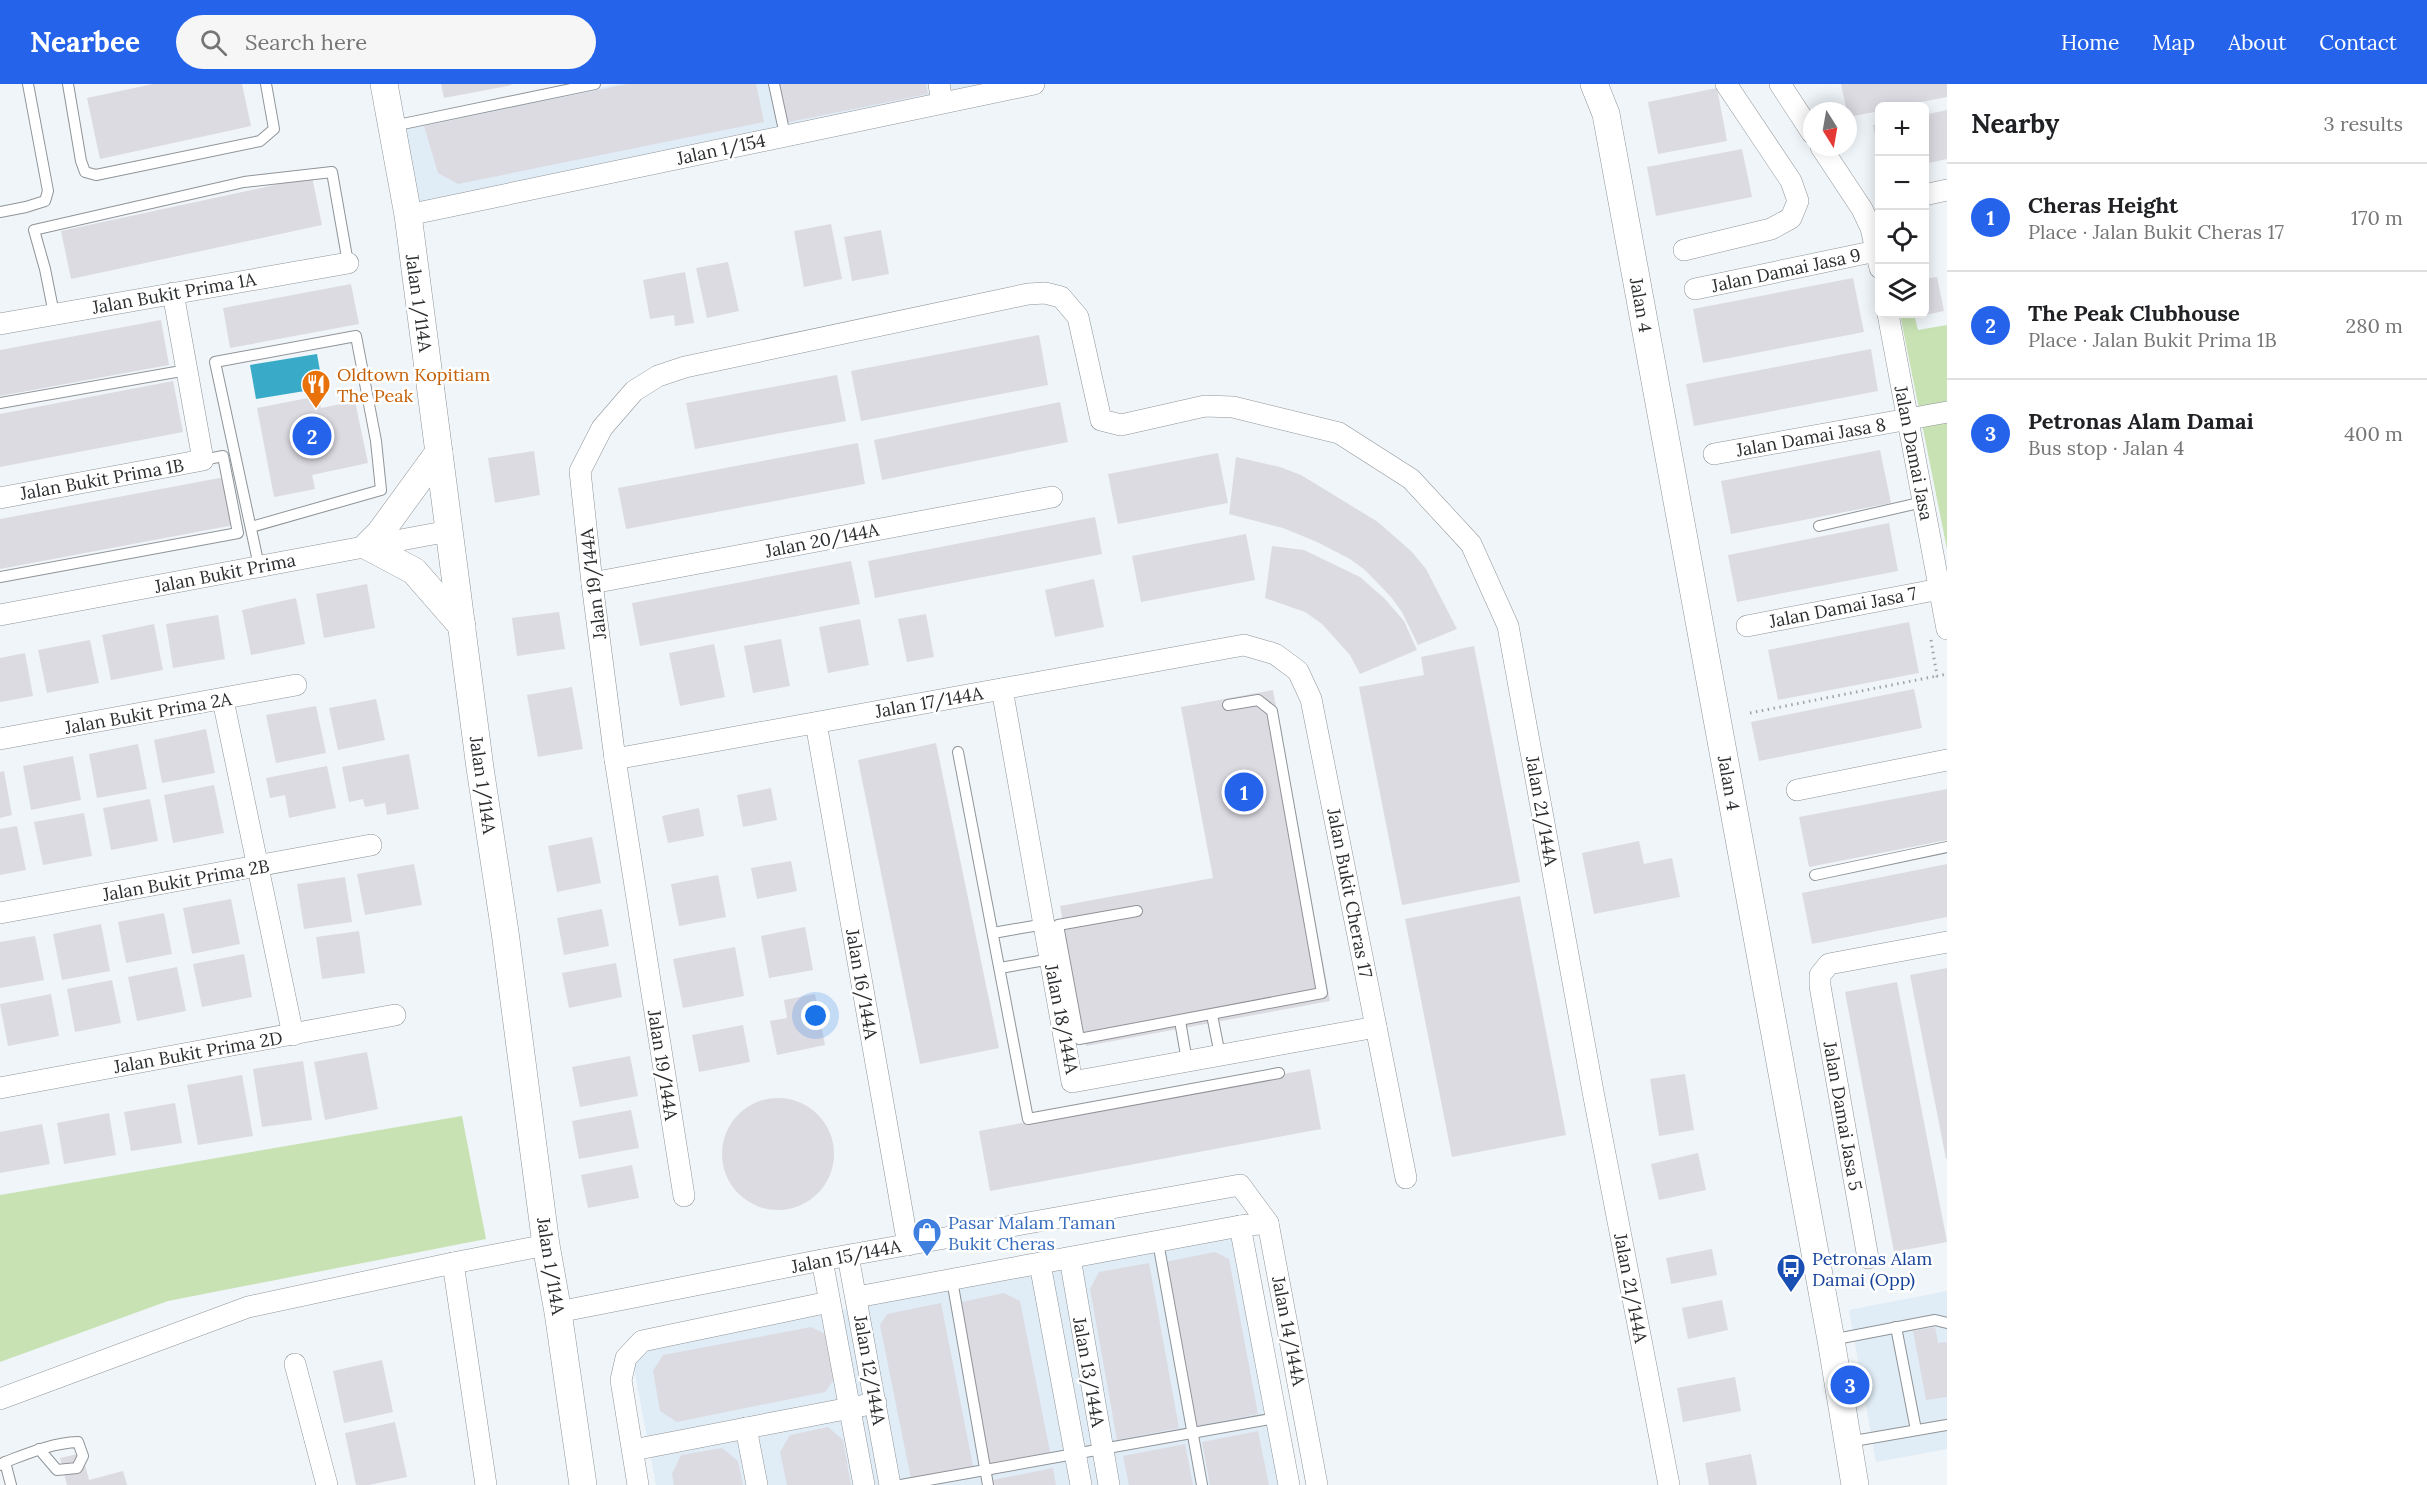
<!DOCTYPE html>
<meta charset="utf-8">
<style>
:root{--surface:#fff;--page:#f6f6f6;--text:#202124;--muted:#757577;--line:#e0e0e0;--accent:#2563eb}
body{margin:0;font-family:Lora,serif;background:var(--page);color:var(--text)}
.controls{position:absolute;right:18px;top:18px;display:grid;overflow:hidden;border-radius:9px;box-shadow:0 3px 15px #0003}
.controls button{width:54px;height:54px;display:grid;place-items:center;padding:0;border:0;border-bottom:2px solid var(--line);background:var(--surface);color:var(--text);font:30px sans-serif}
.compass{position:absolute;left:1803px;top:18px;width:54px;height:54px;border-radius:50%;background:var(--surface);box-shadow:0 3px 15px #0003;rotate:169deg}
.you{position:absolute;left:816px;top:932px;width:21px;height:21px;margin:-15px;border:4px solid #fff;border-radius:50%;background:#1a73e8;box-shadow:0 0 0 9px #1a73e833}
.badge{display:grid;place-items:center;width:39px;height:39px;border-radius:50%;background:var(--accent);color:#fff;font-size:20px;font-weight:700}
.pin{position:absolute;translate:-50% -50%;border:3px solid #fff;box-shadow:0 2px 6px #0006}
.list{margin:0;padding:0;list-style:none}
h2{display:flex;justify-content:space-between;align-items:center;height:78px;margin:0;padding:0 24px;font-size:26px}
h2 small{font-size:20px;font-weight:400;color:var(--muted)}
.list li{display:grid;grid-template-columns:39px 1fr auto;gap:18px;align-items:center;box-sizing:border-box;height:108px;padding:0 24px;border-top:2px solid var(--line)}
.list b{display:block;font-size:22px;white-space:nowrap}
.list p{margin:0;font-size:20px;white-space:nowrap;color:var(--muted)}
.list em{font-size:20px;font-style:normal;color:var(--muted)}
.icon{flex:none;width:33px;height:33px;fill:none;stroke:currentColor;stroke-width:2;stroke-linecap:round;stroke-linejoin:round}
.map{position:relative;flex:none;width:1947px;height:1401px;overflow:hidden}
header{display:flex;align-items:center;gap:36px;box-sizing:border-box;height:84px;padding:0 30px;background:var(--accent);color:#fff}
header strong{font-size:28px}
nav{display:flex;gap:33px;margin-inline-start:auto;font-size:21px}
.search{width:420px;height:54px;background:var(--page);display:flex;align-items:center;gap:15px;box-sizing:border-box;padding:0 21px;border-radius:33px;color:var(--muted);font-size:22px}
main{display:flex}
aside{flex:1;background:var(--surface)}
.map>svg:first-child{display:block}
.built{fill:#e0ecf6}
.green{fill:#c8e2b4}
.water{fill:#39aac8}
.building{fill:#dddbe2}
.lines{fill:none;stroke-linecap:round;stroke-linejoin:round}
.service-casing{stroke:#8f9498;stroke-width:12}
.minor-casing{stroke:#8f9498;stroke-width:22}
.tertiary-casing{stroke:#8f9498;stroke-width:28}
.path{stroke:#9fa4a7;stroke-width:3;stroke-dasharray:1.5 4.5;stroke-linecap:butt}
.service{stroke:#fff;stroke-width:10}
.minor{stroke:#fff;stroke-width:21}
.tertiary{stroke:#fff;stroke-width:27}
.labels{text-anchor:middle;dominant-baseline:central;stroke-width:5;stroke-linejoin:round;paint-order:stroke}
.street-label{font-size:18px;fill:#2b2d2f;stroke:#fff}
.food-label{font-size:18px;fill:#c56008;stroke:#fff;text-anchor:start}
.shop-label{font-size:18px;fill:#366cbe;stroke:#fff;text-anchor:start}
.transit-label{font-size:18px;fill:#164399;stroke:#fff;text-anchor:start}
</style>
<header>
<strong>Nearbee</strong>
<div class="search"><svg class="icon" aria-label="search" viewBox="0 0 24 24"><circle cx="10" cy="10" r="6"/><path d="M15 15l6 6"/></svg>Search here</div>
<nav><a>Home</a><a>Map</a><a>About</a><a>Contact</a></nav>
</header>
<main>
<div class="map">
<svg width="1947" height="1401" viewBox="0 0 1947 1401">
<rect width="100%" height="100%" fill="#eff5f9"/>
<g class="built">
<path d="M618,0H1010L418,122L404,44Z"/>
<path d="M1234,1151L1284,1401H656L633,1279L646,1264Z"/>
<path d="M1947,1207V1365L1876,1378L1849,1226Z"/>
</g>
<g class="green">
<path d="M1900,230H1914L1918,246L1947,241V465Z"/>
<path d="M462,1032L486,1155L168,1217L0,1278V1111Z"/>
</g>
<path class="water" d="M317,270L323,304L256,315L250,281Z"/>
<g class="building">
<path d="M153,0H242L251,42L100,75L87,14Z"/>
<path d="M441,0H511L512,1L444,14Z"/>
<path d="M627,0H756L764,38L458,100L438,89L424,42Z"/>
<path d="M776,0H926L928,10L784,39Z"/>
<path d="M1841,0H1947V13L1901,22H1880V27L1848,33Z"/>
<path d="M1717,4L1727,57L1658,70L1648,18Z"/>
<path d="M1947,26V75L1924,80V31Z"/>
<path d="M1880,39V68H1878L1873,41Z"/>
<path d="M1742,65L1752,113L1656,132L1647,83Z"/>
<path d="M312,93L322,141L71,195L61,147Z"/>
<path d="M831,140L842,195L804,203L794,147Z"/>
<path d="M881,146L889,190L852,197L844,153Z"/>
<path d="M728,178L739,227L707,234L696,184Z"/>
<path d="M685,188L694,239L675,242L674,231L650,235L643,196Z"/>
<path d="M1937,193L1944,227L1925,231L1924,195Z"/>
<path d="M1853,194L1864,248L1703,279L1693,225Z"/>
<path d="M351,200L359,240L230,264L223,224Z"/>
<path d="M161,236L169,281L0,312V266Z"/>
<path d="M1039,251L1048,301L861,337L851,287Z"/>
<path d="M1871,265L1878,307L1694,342L1686,300Z"/>
<path d="M837,291L846,337L695,365L686,319Z"/>
<path d="M173,297L183,348L0,383V330Z"/>
<path d="M318,312L321,324L355,317L368,379L312,391L315,405L274,413L257,324Z"/>
<path d="M1060,318L1068,358L882,396L874,356Z"/>
<path d="M858,359L865,400L626,445L618,404Z"/>
<path d="M1880,366L1891,419L1731,450L1721,397Z"/>
<path d="M534,367L540,411L495,419L488,374Z"/>
<path d="M1218,369L1228,419L1118,440L1108,390Z"/>
<path d="M1236,373L1280,383L1301,391L1378,438L1412,468L1426,485L1457,545L1418,561L1402,528L1391,513L1365,486L1350,475L1317,458L1283,444L1229,430Z"/>
<path d="M225,393L234,441L0,485V435Z"/>
<path d="M1095,433L1102,470L875,514L868,477Z"/>
<path d="M1889,439L1898,487L1737,518L1728,471Z"/>
<path d="M1246,450L1255,496L1141,518L1132,472Z"/>
<path d="M1272,462L1304,466L1360,493L1384,514L1404,537L1417,566L1360,590L1350,571L1322,540L1305,528L1265,514Z"/>
<path d="M851,477L860,520L640,562L632,519Z"/>
<path d="M1094,495L1104,543L1055,553L1045,506Z"/>
<path d="M367,500L375,544L324,554L316,510Z"/>
<path d="M296,514L305,560L251,571L242,526Z"/>
<path d="M559,528L565,565L517,572L512,534Z"/>
<path d="M926,530L934,573L907,578L898,535Z"/>
<path d="M218,531L225,575L173,584L166,540Z"/>
<path d="M860,535L869,581L828,589L819,543Z"/>
<path d="M1909,538L1919,589L1778,616L1768,566Z"/>
<path d="M154,540L163,586L111,596L102,551Z"/>
<path d="M781,555L790,602L753,609L744,562Z"/>
<path d="M90,556L99,599L47,609L38,566Z"/>
<path d="M714,560L725,613L680,622L669,569Z"/>
<path d="M1474,562L1520,798L1402,821L1359,603L1424,591L1421,573Z"/>
<path d="M25,569L33,612L0,618V574Z"/>
<path d="M572,603L583,665L538,673L527,611Z"/>
<path d="M1914,605L1922,644L1759,677L1751,638Z"/>
<path d="M1273,606L1330,917L1086,962L1060,822L1213,794L1181,623Z"/>
<path d="M376,615L385,656L338,666L329,624Z"/>
<path d="M316,622L326,669L276,679L266,631Z"/>
<path d="M206,645L215,689L162,699L154,656Z"/>
<path d="M936,659L999,964L920,980L858,676Z"/>
<path d="M138,660L147,705L97,714L89,670Z"/>
<path d="M409,670L419,725L387,731L385,719L365,723L363,715L349,718L342,683Z"/>
<path d="M73,672L81,716L31,726L23,682Z"/>
<path d="M327,682L336,724L289,734L285,711L270,714L266,694Z"/>
<path d="M4,687L12,731L0,734V688Z"/>
<path d="M214,701L224,749L173,759L164,711Z"/>
<path d="M771,704L777,736L743,743L737,711Z"/>
<path d="M1947,705V756L1809,783L1799,733Z"/>
<path d="M150,715L158,757L111,766L103,724Z"/>
<path d="M699,724L704,752L668,759L662,732Z"/>
<path d="M84,729L92,772L43,781L34,738Z"/>
<path d="M17,742L26,786L0,791V745Z"/>
<path d="M592,753L601,799L557,808L548,762Z"/>
<path d="M1639,757L1644,780L1672,774L1680,813L1594,830L1582,769Z"/>
<path d="M791,777L797,807L757,815L751,784Z"/>
<path d="M414,780L422,821L365,831L357,790Z"/>
<path d="M1947,780V833L1812,860L1802,809Z"/>
<path d="M718,791L726,833L679,842L671,800Z"/>
<path d="M345,793L352,838L304,845L297,800Z"/>
<path d="M1520,812L1566,1051L1452,1073L1405,835Z"/>
<path d="M231,815L240,860L192,870L183,824Z"/>
<path d="M602,825L609,862L564,871L557,834Z"/>
<path d="M164,829L172,870L126,879L118,838Z"/>
<path d="M101,840L110,887L62,896L53,850Z"/>
<path d="M805,843L813,886L769,894L761,852Z"/>
<path d="M359,847L365,889L322,895L316,853Z"/>
<path d="M35,852L44,896L0,904V858Z"/>
<path d="M735,863L744,912L683,924L673,875Z"/>
<path d="M244,870L252,913L202,923L193,880Z"/>
<path d="M616,879L622,913L569,924L562,889Z"/>
<path d="M177,883L186,927L137,937L128,893Z"/>
<path d="M1947,884V1075H1946L1910,891Z"/>
<path d="M112,896L121,939L75,948L67,905Z"/>
<path d="M1897,898L1947,1158L1894,1168L1845,908Z"/>
<path d="M51,910L59,952L8,962L0,920Z"/>
<path d="M815,910L825,961L777,971L770,937L787,934L784,916Z"/>
<path d="M743,941L750,978L699,988L692,951Z"/>
<path d="M367,968L378,1025L325,1036L314,978Z"/>
<path d="M630,972L638,1012L580,1023L572,983Z"/>
<path d="M303,977L312,1036L262,1043L253,985Z"/>
<path d="M1310,985L1321,1045L990,1107L979,1047Z"/>
<path d="M1685,990L1694,1046L1659,1052L1650,995Z"/>
<path d="M242,991L253,1052L198,1061L187,1001Z"/>
<circle cx="778" cy="1070" r="56"/>
<path d="M175,1019L182,1059L131,1067L124,1028Z"/>
<path d="M631,1026L639,1064L579,1075L572,1037Z"/>
<path d="M109,1029L116,1071L64,1080L57,1039Z"/>
<path d="M42,1040L50,1080L0,1089V1048Z"/>
<path d="M1698,1069L1706,1106L1659,1116L1651,1080Z"/>
<path d="M632,1081L639,1114L588,1124L581,1091Z"/>
<path d="M1712,1165L1717,1191L1671,1200L1666,1174Z"/>
<path d="M1215,1168L1229,1175L1258,1330L1196,1342L1165,1178Z"/>
<path d="M1149,1179L1179,1344L1117,1356L1090,1205L1099,1188Z"/>
<path d="M1004,1209L1020,1217L1050,1368L989,1380L957,1219Z"/>
<path d="M1722,1216L1728,1246L1688,1255L1682,1224Z"/>
<path d="M941,1219L973,1382L911,1395L880,1241L887,1230Z"/>
<path d="M811,1243L827,1251L837,1291L825,1308L677,1338L660,1327L653,1287L663,1271Z"/>
<path d="M1935,1243L1938,1259L1947,1258V1313L1926,1316L1913,1247Z"/>
<path d="M382,1276L393,1328L344,1339L333,1287Z"/>
<path d="M1735,1293L1741,1327L1683,1338L1677,1304Z"/>
<path d="M395,1338L407,1393L369,1401H356L345,1349Z"/>
<path d="M828,1343L843,1356L851,1401H787L780,1368L790,1351Z"/>
<path d="M1258,1347L1269,1401H1210L1202,1358Z"/>
<path d="M1185,1360L1193,1401H1129L1123,1372Z"/>
<path d="M722,1364L738,1377L743,1401H674L672,1390L681,1371Z"/>
<path d="M82,1369L89,1396L123,1387L127,1401H67L60,1374Z"/>
<path d="M1751,1370L1757,1401H1709L1705,1379Z"/>
<path d="M1053,1384L1056,1401H993V1396Z"/>
</g>
<g class="lines">
<g class="service-casing">
<g id="service">
<path d="M68,0L81,77L85,88L96,91L260,57L274,45L266,0"/>
<path d="M774,0L785,51"/>
<path d="M393,42L595,0"/>
<path d="M0,128L26,123L45,117L48,107L28,0"/>
<path d="M54,230L45,185L34,146L244,98L332,88L348,179"/>
<path d="M0,319L187,286"/>
<path d="M1819,442L1923,418"/>
<path d="M251,443L381,406L376,357L356,252L215,278L259,482"/>
<path d="M0,493L238,449L223,372L203,376"/>
<path d="M958,668L1028,1035L1279,989"/>
<path d="M1815,791L1947,763"/>
<path d="M1137,827L1058,841L1079,955L1322,909L1272,627L1258,616L1228,621"/>
<path d="M993,849L1045,840"/>
<path d="M1000,884L1051,875"/>
<path d="M1212,931L1220,971"/>
<path d="M1180,937L1187,977"/>
<path d="M1158,1158L1202,1401"/>
<path d="M952,1196L988,1401"/>
<path d="M1896,1243L1916,1346"/>
<path d="M1831,1256L1935,1236L1947,1239"/>
<path d="M1848,1358L1947,1341"/>
<path d="M5,1378L11,1401"/>
<path d="M0,1381L5,1378C29,1369 52,1359 78,1358L83,1372L77,1384L57,1386L39,1365"/>
<path d="M901,1401L1276,1334"/>
</g>
</g>
<g class="minor-casing">
<g id="minor">
<path d="M939,0L942,18"/>
<path d="M1780,0L1812,49"/>
<path d="M1821,63L1862,125L1871,144L1880,184"/>
<path d="M1924,111L1947,106"/>
<path d="M408,131L1034,0"/>
<path d="M1684,166L1771,145L1791,134L1798,117L1791,97L1726,0"/>
<path d="M1695,205L1876,167"/>
<path d="M1888,230L1947,545"/>
<path d="M0,240L348,179"/>
<path d="M1714,370L1947,328"/>
<path d="M0,414L203,376L173,209"/>
<path d="M592,499L1052,413"/>
<path d="M0,531L449,447"/>
<path d="M1747,542L1940,505"/>
<path d="M1002,605L1072,998L1376,943"/>
<path d="M223,616L293,951"/>
<path d="M816,639L908,1161"/>
<path d="M0,655L296,601"/>
<path d="M615,675L1244,561L1275,570L1298,587L1311,615L1406,1094"/>
<path d="M1797,706L1947,676"/>
<path d="M0,829L371,761"/>
<path d="M0,1004L395,931"/>
<path d="M684,1112L615,675L592,499L580,387L602,344L634,307L658,292L685,283L1028,210L1045,209L1061,213L1078,233L1101,336L1121,341L1205,322L1233,323L1339,349L1411,395L1471,460L1508,542L1594,1013L1669,1401"/>
<path d="M1240,1142L1289,1401"/>
<path d="M848,1172L890,1401"/>
<path d="M1070,1174L1109,1401"/>
<path d="M1868,1174L1820,902V891L1829,880L1947,858"/>
<path d="M822,1176L864,1401"/>
<path d="M453,1179L546,1161"/>
<path d="M1040,1180L1081,1401"/>
<path d="M857,1213L1240,1142L1268,1139"/>
<path d="M558,1228L822,1176L1240,1101L1268,1139L1317,1401"/>
<path d="M295,1280L327,1401"/>
<path d="M0,1315L248,1223L453,1179L486,1401"/>
<path d="M746,1344L757,1401"/>
<path d="M633,1366L876,1319"/>
<path d="M638,1401L621,1296L626,1274L642,1257L829,1218"/>
</g>
</g>
<g class="tertiary-casing">
<g id="tertiary">
<path d="M384,0L408,131L480,684L505,848L546,1161L558,1228L583,1401"/>
<path d="M1594,0L1606,30L1831,1256L1855,1401"/>
<path d="M439,368L380,449L367,462L414,487L462,542"/>
</g>
</g>
<g class="path">
<path d="M1931,556L1937,592L1947,590"/>
<path d="M1750,629L1937,592"/>
</g>
<use href="#service" class="service"/>
<use href="#minor" class="minor"/>
<use href="#tertiary" class="tertiary"/>
</g>
<defs>
<g id="restaurant-pin" transform="scale(1.5)"><path d="M0 17L-7.5 6A9.5 9.5 0 1 1 7.5 6Z" fill="#e8710a" stroke="#fff"/><path d="M-5-6h1v4h1v-4h1v4h1v-4h1v5L-1.5 .5V6h-2V.5L-5-1ZM5-6V6H3V1.5H1.5Q1.5-4 5-6Z" fill="#fff"/></g>
<g id="shop-pin" transform="scale(1.5)"><path d="M0 17L-7.5 6A9.5 9.5 0 1 1 7.5 6Z" fill="#3f7fe0" stroke="#fff"/><path d="M-5-2.5h2.3a2.7 3.5 0 0 1 5.4 0H5L5.5 6h-11ZM-1.5-2.5h3a1.5 2.3 0 0 0-3 0Z" fill="#fff"/></g>
<g id="bus-pin" transform="scale(1.5)"><path d="M0 17L-7.5 6A9.5 9.5 0 1 1 7.5 6Z" fill="#1a4fb4" stroke="#fff"/><path d="M-5-6H5V4H4V6H2V4H-2V6H-4V4H-5ZM-3.5-4V0h7V-4ZM-3.5 1.2v1.5H-2V1.2ZM2 1.2v1.5H3.5V1.2Z" fill="#fff"/></g>
</defs>
<g fill-rule="evenodd">
<use href="#restaurant-pin" x="316" y="300"/>
<use href="#shop-pin" x="927" y="1148"/>
<use href="#bus-pin" x="1791" y="1184"/>
</g>
<g class="labels">
<g class="street-label">
<text transform="translate(721 65) rotate(-12)">Jalan 1/154</text>
<text transform="translate(1786 186) rotate(-12)">Jalan Damai Jasa 9</text>
<text transform="translate(174 209) rotate(-10)">Jalan Bukit Prima 1A</text>
<text transform="translate(419 219) rotate(82)">Jalan 1/114A</text>
<text transform="translate(1641 221) rotate(80)">Jalan 4</text>
<text transform="translate(1811 353) rotate(-10)">Jalan Damai Jasa 8</text>
<text transform="translate(1914 369) rotate(79)">Jalan Damai Jasa</text>
<text transform="translate(102 395) rotate(-10)">Jalan Bukit Prima 1B</text>
<text transform="translate(822 456) rotate(-11)">Jalan 20/144A</text>
<text transform="translate(225 489) rotate(-11)">Jalan Bukit Prima</text>
<text transform="translate(593 500) rotate(-97)">Jalan 19/144A</text>
<text transform="translate(1843 523) rotate(-11)">Jalan Damai Jasa 7</text>
<text transform="translate(929 618) rotate(-10)">Jalan 17/144A</text>
<text transform="translate(148 629) rotate(-10)">Jalan Bukit Prima 2A</text>
<text transform="translate(1729 699) rotate(80)">Jalan 4</text>
<text transform="translate(483 701) rotate(82)">Jalan 1/114A</text>
<text transform="translate(1542 727) rotate(80)">Jalan 21/144A</text>
<text transform="translate(186 796) rotate(-10)">Jalan Bukit Prima 2B</text>
<text transform="translate(1350 809) rotate(79)">Jalan Bukit Cheras 17</text>
<text transform="translate(862 900) rotate(80)">Jalan 16/144A</text>
<text transform="translate(1062 935) rotate(79)">Jalan 18/144A</text>
<text transform="translate(198 968) rotate(-10)">Jalan Bukit Prima 2D</text>
<text transform="translate(663 981) rotate(81)">Jalan 19/144A</text>
<text transform="translate(1843 1032) rotate(80)">Jalan Damai Jasa 5</text>
<text transform="translate(846 1172) rotate(-11)">Jalan 15/144A</text>
<text transform="translate(551 1182) rotate(81)">Jalan 1/114A</text>
<text transform="translate(1631 1204) rotate(79)">Jalan 21/144A</text>
<text transform="translate(1289 1247) rotate(79)">Jalan 14/144A</text>
<text transform="translate(870 1286) rotate(80)">Jalan 12/144A</text>
<text transform="translate(1089 1288) rotate(80)">Jalan 13/144A</text>
</g>
<g class="food-label">
<text x="337" y="290">Oldtown Kopitiam<tspan x="337" dy="21">The Peak</tspan></text>
</g>
<g class="shop-label">
<text x="948" y="1138">Pasar Malam Taman<tspan x="948" dy="21">Bukit Cheras</tspan></text>
</g>
<g class="transit-label">
<text x="1812" y="1174">Petronas Alam<tspan x="1812" dy="21">Damai (Opp)</tspan></text>
</g>
</g>
</svg>
<div class="controls">
<button>+</button>
<button>−</button>
<button><svg class="icon" aria-label="locate" viewBox="0 0 24 24"><circle cx="12" cy="12" r="6"/><path d="M12 2v4M12 18v4M2 12h4M18 12h4"/></svg></button>
<button><svg class="icon" aria-label="layers" viewBox="0 0 24 24"><path d="M12 4l9 5-9 5-9-5zM3 14l9 5 9-5"/></svg></button>
</div>
<svg class="compass" viewBox="-18 -18 36 36"><path d="M0-13l5 13h-10z" fill="#e53935"/><path d="M0 13l5-13h-10z" fill="#757577"/></svg>
<div class="you"></div>
<div class="pin badge" style="left:1244px;top:708px">1</div>
<div class="pin badge" style="left:312px;top:352px">2</div>
<div class="pin badge" style="left:1850px;top:1301px">3</div>
</div>
<aside>
<h2>Nearby<small>3 results</small></h2>
<ul class="list">
<li><span class="badge">1</span><div><b>Cheras Height</b><p>Place · Jalan Bukit Cheras 17</p></div><em>170 m</em></li>
<li><span class="badge">2</span><div><b>The Peak Clubhouse</b><p>Place · Jalan Bukit Prima 1B</p></div><em>280 m</em></li>
<li><span class="badge">3</span><div><b>Petronas Alam Damai</b><p>Bus stop · Jalan 4</p></div><em>400 m</em></li>
</ul>
</aside>
</main>
